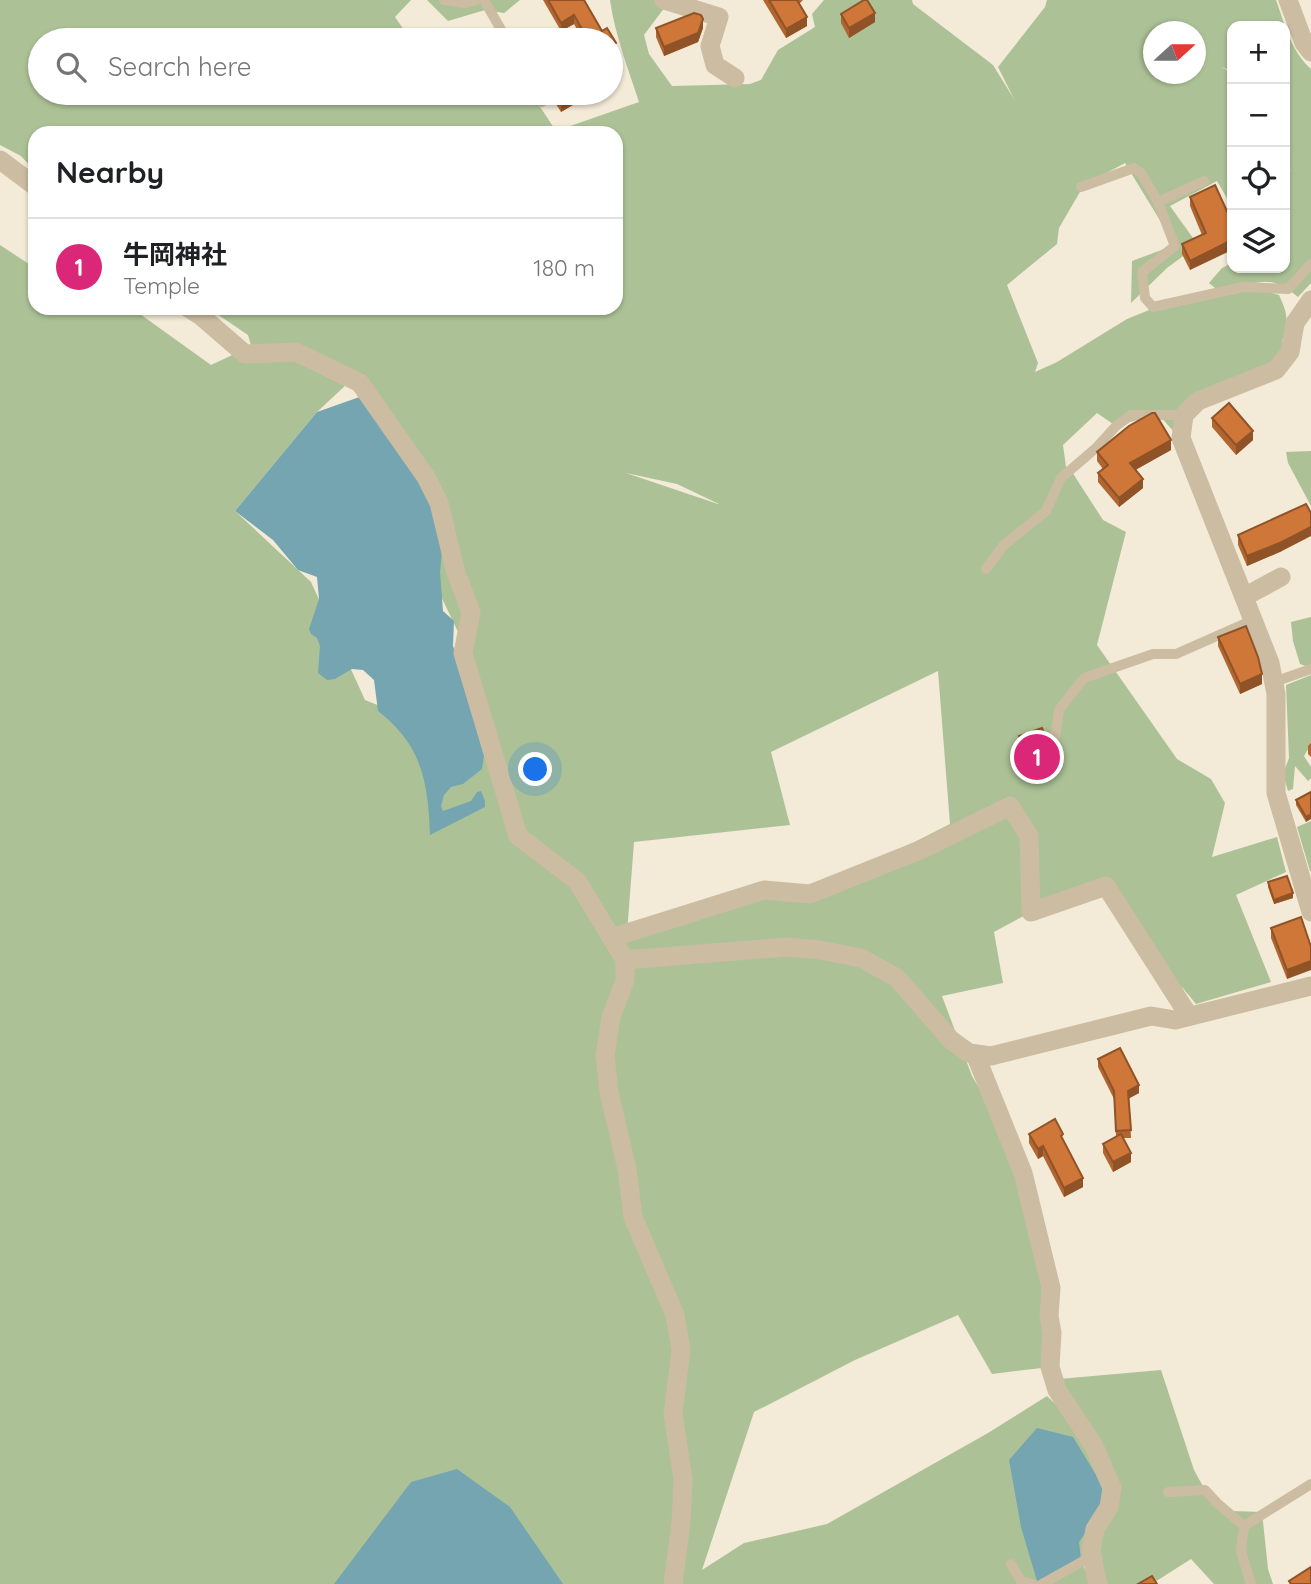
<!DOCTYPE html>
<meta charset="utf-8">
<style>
:root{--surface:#fff;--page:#f6f6f6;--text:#202124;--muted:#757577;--line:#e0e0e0;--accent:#db2777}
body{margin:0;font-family:Quicksand,"Noto Sans JP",sans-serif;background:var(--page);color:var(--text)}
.controls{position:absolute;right:21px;top:21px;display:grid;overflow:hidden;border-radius:14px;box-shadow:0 2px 5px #0004}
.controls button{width:63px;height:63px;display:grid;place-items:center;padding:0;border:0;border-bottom:2px solid var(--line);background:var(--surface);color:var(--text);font:35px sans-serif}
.compass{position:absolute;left:1143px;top:21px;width:63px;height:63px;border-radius:50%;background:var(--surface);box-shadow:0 2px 5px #0004;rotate:69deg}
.you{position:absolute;left:536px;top:770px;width:24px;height:24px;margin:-18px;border:5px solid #fff;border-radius:50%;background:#1a73e8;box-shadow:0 0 0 10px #1a73e833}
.badge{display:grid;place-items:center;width:46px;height:46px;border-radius:50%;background:var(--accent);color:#fff;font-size:23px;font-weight:700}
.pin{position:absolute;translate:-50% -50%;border:4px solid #fff;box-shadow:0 2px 7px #0006}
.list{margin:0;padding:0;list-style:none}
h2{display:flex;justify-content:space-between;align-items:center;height:91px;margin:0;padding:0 28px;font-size:30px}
h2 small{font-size:23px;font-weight:400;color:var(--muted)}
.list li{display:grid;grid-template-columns:46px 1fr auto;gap:21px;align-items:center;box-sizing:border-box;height:98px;padding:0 28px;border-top:2px solid var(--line)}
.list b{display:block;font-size:26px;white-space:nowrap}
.list p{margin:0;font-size:23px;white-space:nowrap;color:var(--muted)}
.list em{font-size:23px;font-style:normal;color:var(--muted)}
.icon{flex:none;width:38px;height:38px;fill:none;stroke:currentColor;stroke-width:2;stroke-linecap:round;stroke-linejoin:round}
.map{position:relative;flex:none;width:1311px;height:1584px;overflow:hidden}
.search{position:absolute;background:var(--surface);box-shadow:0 2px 5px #0004;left:28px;top:28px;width:595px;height:77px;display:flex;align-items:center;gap:18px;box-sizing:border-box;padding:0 24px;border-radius:38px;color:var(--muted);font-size:26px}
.panel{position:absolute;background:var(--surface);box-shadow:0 2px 5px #0004;left:28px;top:126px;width:595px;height:189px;border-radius:21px}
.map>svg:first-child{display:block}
.green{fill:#acc296;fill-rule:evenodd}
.water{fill:#74a5b1}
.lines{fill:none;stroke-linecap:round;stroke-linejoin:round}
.lane{stroke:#cbbca2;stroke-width:10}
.street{stroke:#cbbca2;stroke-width:19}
.wall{fill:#b16631}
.shaded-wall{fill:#905328}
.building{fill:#ce7739;stroke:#905328;stroke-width:2}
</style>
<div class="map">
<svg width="1311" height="1584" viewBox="0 0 1311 1584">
<rect width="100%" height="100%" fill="#f3ead7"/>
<g class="green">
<path d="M0,0H411L395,17L411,40H40V93H486L515,94L531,93L556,131L639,102C628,68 615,35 610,0H673L662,11L644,35L649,54L672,86L750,84L761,80L778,50L815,27L812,14L824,0H912L913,4L993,65L1014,99L998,67L1045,7L1047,0H1276C1285,25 1291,51 1311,69V283L1298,297C1271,275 1263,281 1233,289L1251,287L1279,295C1287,312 1290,323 1282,341L1288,354L1268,373L1190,399L1176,434L1158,414L1116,426L1097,413L1063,445L1067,474L1072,472L1103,520L1126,532L1097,645L1177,759L1211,779L1225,803L1212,857L1277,837L1286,872L1236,895L1271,982L1196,1004L1182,987L1181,1005L1105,886L1031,912L994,932L1003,983L942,996L972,1076L999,1122L1023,1173L1051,1288L1049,1316L1050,1367L992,1374L958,1315L855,1360L754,1412L702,1570L744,1543L827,1524L988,1433L1047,1396L1086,1434L1059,1379L1161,1370L1194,1470L1205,1490L1232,1511L1262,1512L1268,1569L1273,1584H1214L1191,1559L1158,1580L1147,1584H1104L1098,1549L1104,1531V1517L1081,1560L1091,1584H562L543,1565L510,1508L429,1496L411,1482L346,1584H0V245L35,268V308H126L133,309L211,365L241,351L316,364L348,383L317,412L235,511L311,582L365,700L395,712L409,737L420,736L427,739L462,640L436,586L428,500L427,464L360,376L302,354L281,344L252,349L248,335L208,308H616V133H35V171L21,156L0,145ZM1232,26H1285V147L1291,173L1285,155V268H1232V263L1222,268L1209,283L1220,292L1159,306L1127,319L1057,362L1035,372L1038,363L1007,285L1057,244L1059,228L1084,185L1125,163L1175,245L1132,261L1131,303L1167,268L1198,245L1170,206L1217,181L1232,207V73L1221,67L1232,71ZM1154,32H1196V74H1154ZM626,473L677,484L719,504H718ZM938,671L950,824L820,890H764L627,933L634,842L790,825L771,752Z"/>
<path d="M427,0H520L504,13L485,10L448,21Z"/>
<path d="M1311,451V506L1288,463L1286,452Z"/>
<path d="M1311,617V668L1300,664L1293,641L1291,622Z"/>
<path d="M1311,675V744L1304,756L1311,767V778L1308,781L1295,766L1293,789L1288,791L1283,774L1289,758L1286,685Z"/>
<path d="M1311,821V871H1310L1297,827Z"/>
</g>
<g class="water">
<path d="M368,394L431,486L443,541L440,572L443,611L454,621L453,646L463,673L484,756L482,769L463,784L451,787L444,795L441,806L443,811L471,801L477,792L481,791L485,801V807L430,835C428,782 422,745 378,711L374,680L363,670L352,669L335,679L327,680L318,673L320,646L317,638L311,634L309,629L319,599L317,577L298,570L273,540L235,511L317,412Z"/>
<path d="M1037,1428L1073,1437L1104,1488L1105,1505L1079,1542L1081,1560L1037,1581L1021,1527L1009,1460Z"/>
<path d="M457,1469L510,1507L563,1584H334L411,1482Z"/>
</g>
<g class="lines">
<g class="lane">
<path d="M444,0L465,3L476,0"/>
<path d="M484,0L507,40"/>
<path d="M537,93L542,102"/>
<path d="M1204,181L1158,202L1175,246L1142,272L1145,298L1153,307L1243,287L1288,289L1311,264"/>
<path d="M1081,187L1134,168L1141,173L1158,202"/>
<path d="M986,569L1003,546L1046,511L1061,478L1096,448L1116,426L1131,415H1184"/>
<path d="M1274,682L1311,669"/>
<path d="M1055,738L1059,710L1084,678L1153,654H1176L1253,620"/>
<path d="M1168,1492L1205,1490L1217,1503L1244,1526"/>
<path d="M1011,1564L1021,1581L1033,1584"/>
<path d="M1042,1584L1092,1556"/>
<path d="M1251,1584L1241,1551L1244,1526L1311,1484"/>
</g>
<g class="street">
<path d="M664,0L719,17L710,46L715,65L735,78"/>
<path d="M1288,0L1304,43L1311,52"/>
<path d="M0,160L35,186"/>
<path d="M1311,300L1295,323L1290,352L1276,370L1198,401L1184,415L1181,438L1270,663L1276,694V793L1311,912"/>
<path d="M188,308L201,316L245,354L296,352L360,383L426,477L439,503L456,573L471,612L463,653L518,836L577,881L625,960V980L611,1017L605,1056L609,1092L627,1169L633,1217L675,1315L681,1350L673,1413L683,1479L681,1523L673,1584"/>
<path d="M1244,597L1281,577"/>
<path d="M611,938L764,890L810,894L925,848L1010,806L1029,836L1031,912L1106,886L1189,1016"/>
<path d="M625,960L786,947L820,950L861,958L897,978L951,1040L969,1053L991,1056L1151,1016L1175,1020L1311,986"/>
<path d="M975,1054L1023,1173L1051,1288L1049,1316L1052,1333L1050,1367L1057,1390L1094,1446L1112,1488L1109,1507L1095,1529L1091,1550L1096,1577L1098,1584"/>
</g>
</g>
<g class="wall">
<path d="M543,0H584L602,31L607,28L616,43V51L611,55V40H583L574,24L561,31Z"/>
<path d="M763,0H803L799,4L807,26L786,38Z"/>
<path d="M841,14L875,22L849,38L841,23Z"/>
<path d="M656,28H703L698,42L664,56L656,37Z"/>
<path d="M549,93H576V103L561,112Z"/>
<path d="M1190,197L1231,220L1190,270L1182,254V244L1202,235L1190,206Z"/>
<path d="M1212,418L1253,440L1236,455L1212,427Z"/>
<path d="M1171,450L1135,470L1143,488L1119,507L1098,482V473L1103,469L1097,461V452Z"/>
<path d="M1238,535L1282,551L1247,566L1238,545Z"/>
<path d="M1218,637L1262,684L1240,694L1218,646Z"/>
<path d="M1019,736L1054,768L1031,776L1019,746Z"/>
<path d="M1311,743V757L1308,754V746Z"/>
<path d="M1311,792L1306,822L1296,805V800Z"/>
<path d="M1268,882L1293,898L1274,904L1268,887Z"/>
<path d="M1301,917L1287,979L1271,938V928Z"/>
<path d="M1098,1059L1139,1093L1129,1098L1131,1138H1123L1131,1162L1113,1172L1103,1153V1144L1116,1136L1114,1099L1098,1067Z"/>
<path d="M1029,1134L1063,1140L1083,1187L1064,1197L1043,1156L1038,1159L1029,1143Z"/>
</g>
<g class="shaded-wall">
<path d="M875,13V22L849,38V28Z"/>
<path d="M574,15V24L561,31V23Z"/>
<path d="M807,17V26L786,38V29Z"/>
<path d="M703,19V28L698,42L664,56V47Z"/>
<path d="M616,43V51L611,55V46Z"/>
<path d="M576,94V103L561,112V103Z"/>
<path d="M1232,240V250L1190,270V261Z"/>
<path d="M1253,431V440L1236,455V445Z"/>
<path d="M1171,440V450L1130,473V463Z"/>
<path d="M1143,479V488L1119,507V498Z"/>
<path d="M1311,527V536L1282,551L1247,566V556Z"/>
<path d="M1262,674V684L1240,694V684Z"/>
<path d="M1054,758V768L1031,776V767Z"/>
<path d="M1311,814V819L1306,822V817Z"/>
<path d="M1293,893V898L1274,904V900Z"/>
<path d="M1311,961V970L1287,979V970Z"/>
<path d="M1139,1085V1093L1128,1099V1091Z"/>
<path d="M1043,1146V1156L1038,1159V1149Z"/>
<path d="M1131,1153V1162L1113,1172V1162Z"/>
<path d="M1083,1178V1187L1064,1197V1188Z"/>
</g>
<g class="building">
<path d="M548,0H584L602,31L607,28L616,43L611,46V40H588L574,15L561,23Z"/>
<path d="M769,0H797L807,17L786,29Z"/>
<path d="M864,0H867L875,13L849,28L841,14Z"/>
<path d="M694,13L701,15L703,19L698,33L664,47L656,28Z"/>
<path d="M555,93H576V94L561,103Z"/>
<path d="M1215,185L1231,220H1232V240L1190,261L1182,244L1206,233L1190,197Z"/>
<path d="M1229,403L1253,431L1236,445L1212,418Z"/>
<path d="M1152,413H1155L1171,440L1130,463L1143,479L1119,498L1098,473L1108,465L1097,452L1129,426Z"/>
<path d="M1306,504L1311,513V527L1282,542L1247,556L1238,535Z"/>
<path d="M1246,626L1258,657L1262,674L1240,684L1218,637Z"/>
<path d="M1042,728L1054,758L1031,767L1019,736Z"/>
<path d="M1311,792V814L1306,817L1296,800Z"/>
<path d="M1287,876L1293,893L1274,900L1268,882Z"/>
<path d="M1301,917L1311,947V961L1287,970L1271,928Z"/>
<path d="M1120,1048L1139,1085L1128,1091L1131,1130L1116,1131L1114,1091L1098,1059Z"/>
<path d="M1055,1119L1063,1134L1061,1136L1083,1178L1064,1188L1043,1146L1038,1149L1029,1134Z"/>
<path d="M1121,1134L1131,1153L1113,1162L1103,1144Z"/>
<path d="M1311,1567V1584H1291L1289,1581Z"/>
<path d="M1152,1576L1157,1584H1138Z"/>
</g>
</svg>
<div class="controls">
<button>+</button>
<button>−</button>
<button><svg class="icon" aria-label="locate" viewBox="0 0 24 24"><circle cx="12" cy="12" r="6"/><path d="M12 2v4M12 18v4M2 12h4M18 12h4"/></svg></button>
<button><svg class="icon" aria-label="layers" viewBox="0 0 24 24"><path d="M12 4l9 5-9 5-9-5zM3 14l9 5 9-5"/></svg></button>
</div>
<svg class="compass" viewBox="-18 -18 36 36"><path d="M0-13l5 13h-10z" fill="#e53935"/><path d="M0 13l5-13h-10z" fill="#757577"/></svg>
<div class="you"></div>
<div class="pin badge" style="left:1037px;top:757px">1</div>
<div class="search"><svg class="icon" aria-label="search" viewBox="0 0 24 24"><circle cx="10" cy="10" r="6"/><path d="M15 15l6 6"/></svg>Search here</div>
<section class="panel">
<h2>Nearby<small></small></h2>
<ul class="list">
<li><span class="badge">1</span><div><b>牛岡神社</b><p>Temple</p></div><em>180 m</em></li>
</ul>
</section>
</div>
